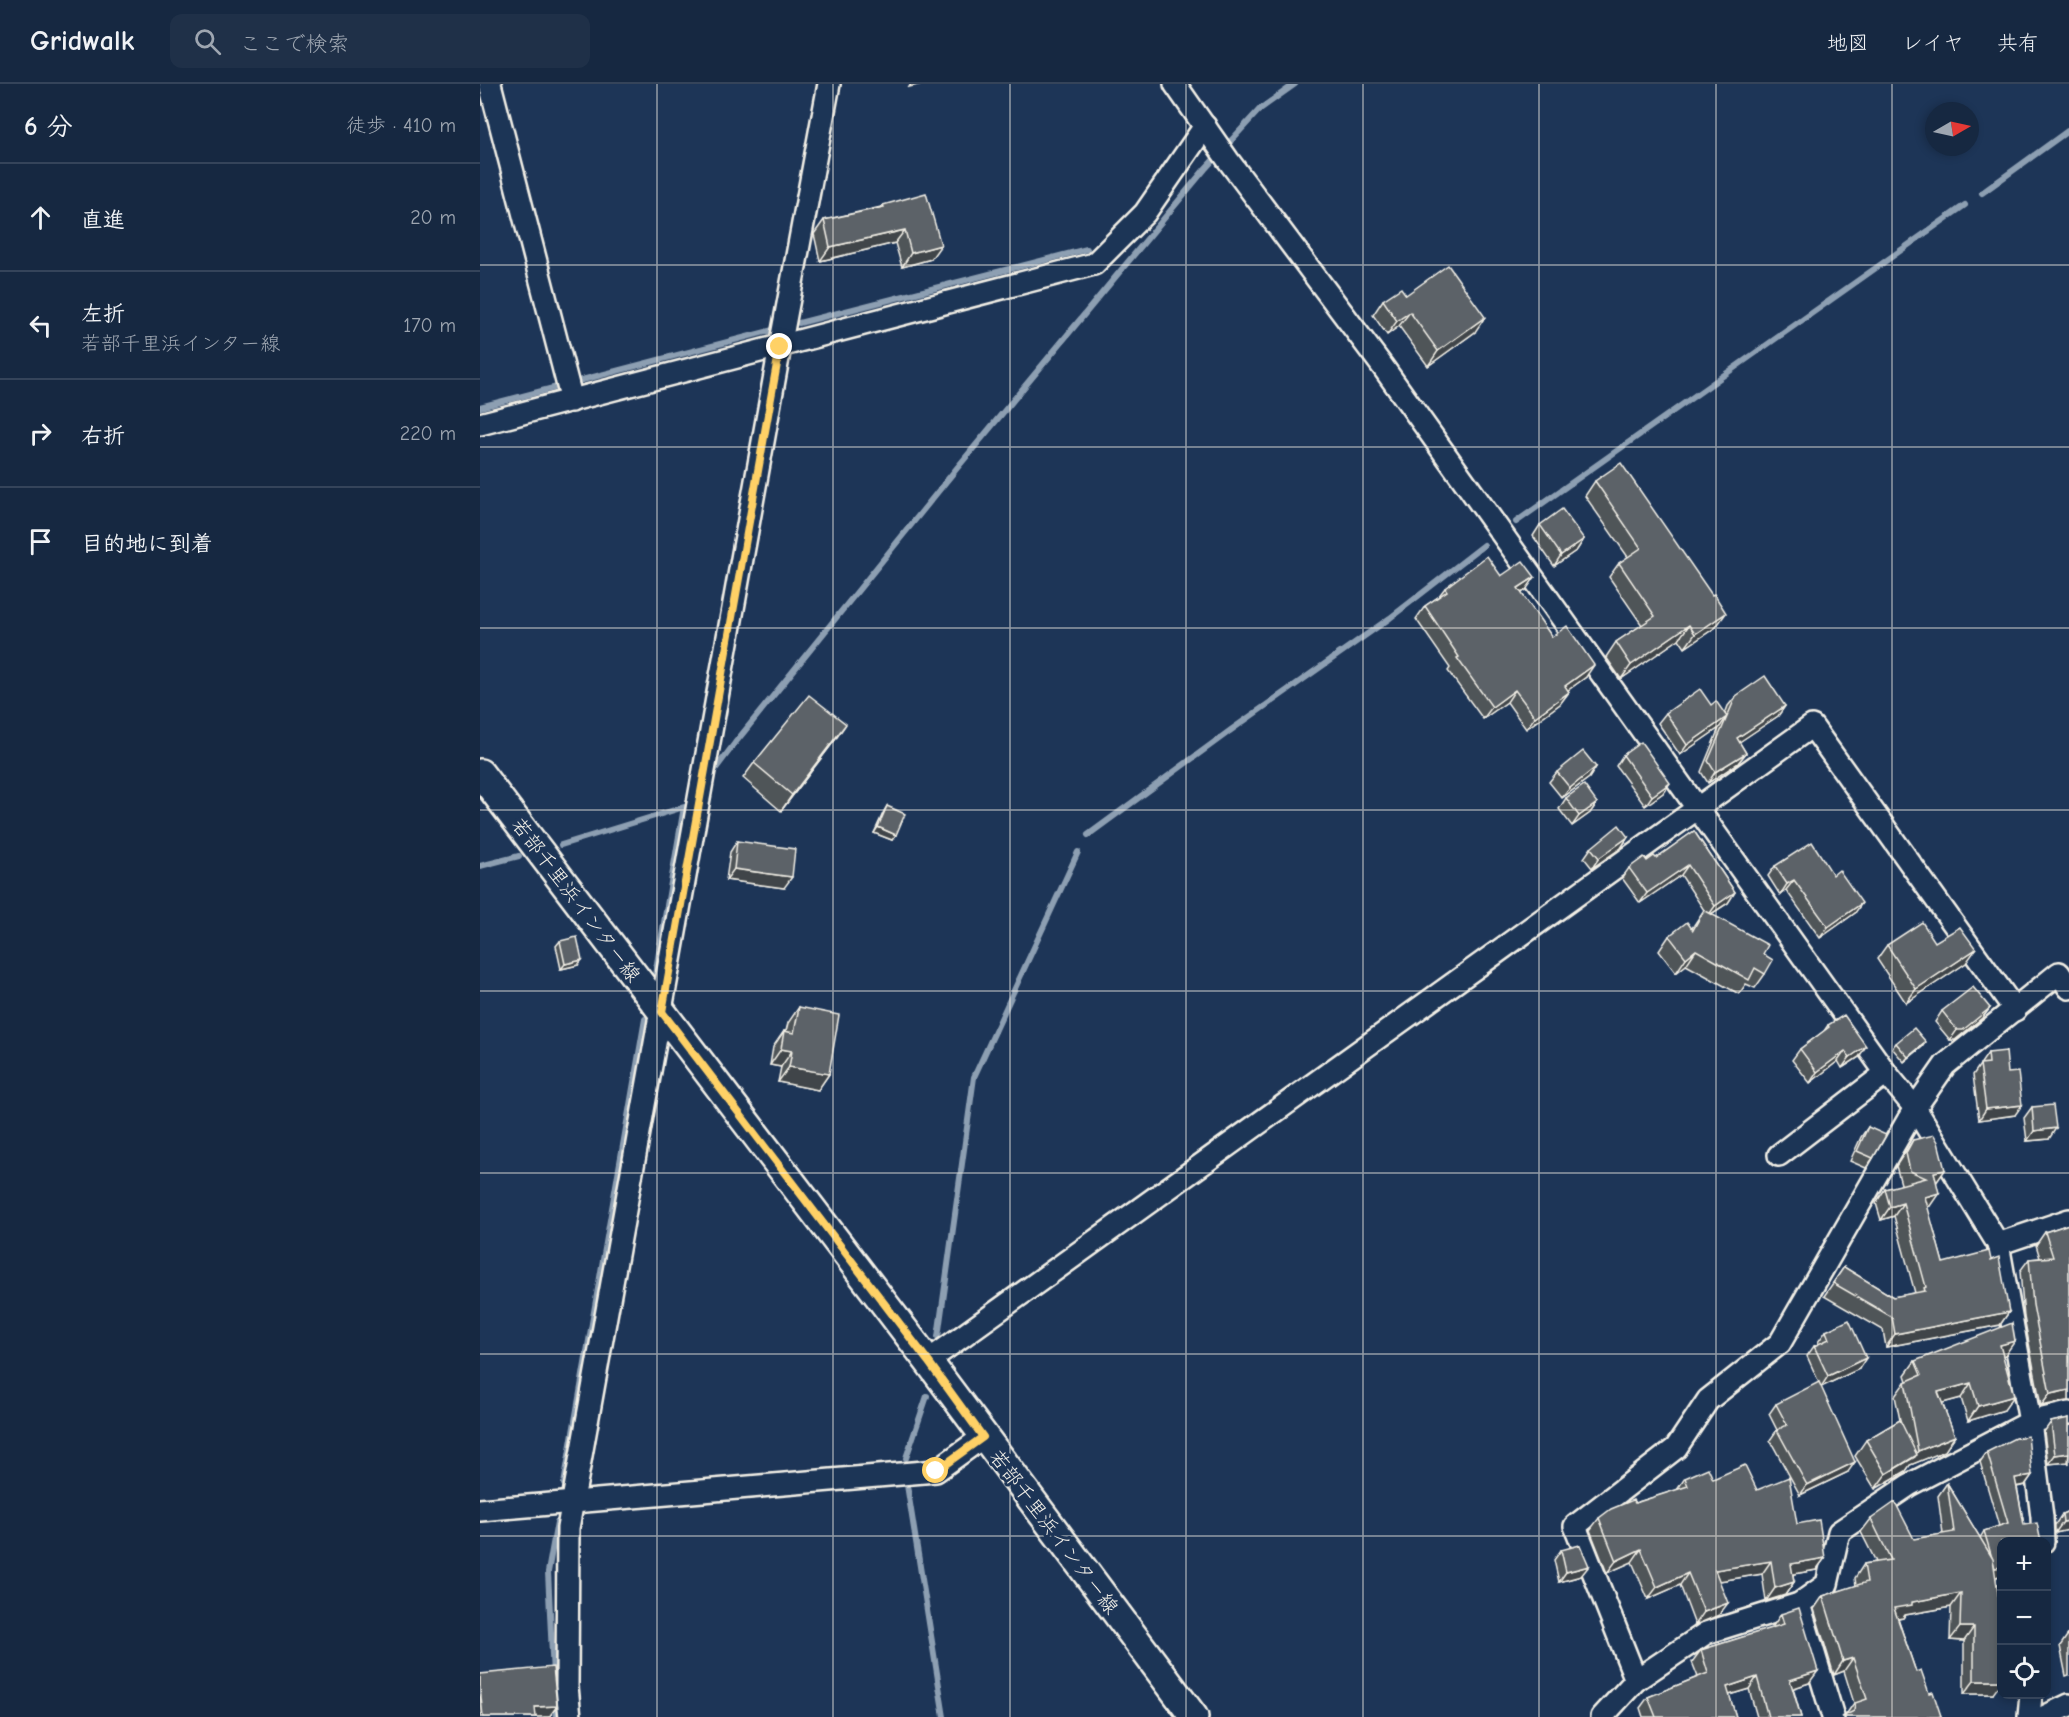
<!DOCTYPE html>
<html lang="ja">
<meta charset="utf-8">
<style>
:root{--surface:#162841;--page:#1f3048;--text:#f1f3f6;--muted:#9ea6b1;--line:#35445a}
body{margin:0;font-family:"Comic Neue","Klee One",sans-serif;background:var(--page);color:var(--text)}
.controls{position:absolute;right:18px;bottom:18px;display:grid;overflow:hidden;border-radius:12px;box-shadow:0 3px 9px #0003}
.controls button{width:54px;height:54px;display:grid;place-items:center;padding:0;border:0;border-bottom:2px solid var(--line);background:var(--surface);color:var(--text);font:30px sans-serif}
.compass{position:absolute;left:1445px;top:18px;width:54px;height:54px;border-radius:50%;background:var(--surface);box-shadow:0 3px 9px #0003;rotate:81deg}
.stop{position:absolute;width:18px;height:18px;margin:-14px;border:4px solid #ffd166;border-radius:50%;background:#fff}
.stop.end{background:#ffd166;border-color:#fff;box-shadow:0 2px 6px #0008}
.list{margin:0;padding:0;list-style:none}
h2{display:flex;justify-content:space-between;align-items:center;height:78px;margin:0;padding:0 24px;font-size:26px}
h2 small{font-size:20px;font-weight:400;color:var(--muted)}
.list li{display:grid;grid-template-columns:39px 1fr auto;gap:18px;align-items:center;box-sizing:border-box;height:108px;padding:0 24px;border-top:2px solid var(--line)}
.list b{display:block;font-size:22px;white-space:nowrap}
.list p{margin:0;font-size:20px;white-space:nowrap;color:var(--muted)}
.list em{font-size:20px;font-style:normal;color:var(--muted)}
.icon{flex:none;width:33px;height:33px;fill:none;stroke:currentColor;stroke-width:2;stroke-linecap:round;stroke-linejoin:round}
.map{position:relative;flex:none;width:1589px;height:1633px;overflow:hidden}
header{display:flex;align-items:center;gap:36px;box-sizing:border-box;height:84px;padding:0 30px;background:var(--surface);border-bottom:2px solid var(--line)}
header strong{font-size:28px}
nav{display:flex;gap:33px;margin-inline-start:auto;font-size:21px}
.search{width:420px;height:54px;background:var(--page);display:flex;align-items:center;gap:15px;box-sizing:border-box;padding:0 21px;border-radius:12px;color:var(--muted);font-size:22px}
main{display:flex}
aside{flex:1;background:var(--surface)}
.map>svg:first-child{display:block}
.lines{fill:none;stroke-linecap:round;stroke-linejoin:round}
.stream{stroke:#8d9fb2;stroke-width:6}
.minor-casing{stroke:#f4f1e8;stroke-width:26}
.major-casing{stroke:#f4f1e8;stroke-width:32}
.minor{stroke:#1d3557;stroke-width:21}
.major{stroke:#1d3557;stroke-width:27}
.wall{fill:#4f5459;stroke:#f4f1e8;stroke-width:1.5}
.shaded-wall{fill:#404548;stroke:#f4f1e8;stroke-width:1.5}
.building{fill:#5c6267;stroke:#f4f1e8;stroke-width:1.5}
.route{stroke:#ffd166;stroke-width:8}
.grid{fill:none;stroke:#f4f1e8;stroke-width:1.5;stroke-opacity:0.55}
.labels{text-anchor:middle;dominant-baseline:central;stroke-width:6;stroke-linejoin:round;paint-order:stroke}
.street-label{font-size:20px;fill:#f4f1e8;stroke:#1d3557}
</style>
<header>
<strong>Gridwalk</strong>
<div class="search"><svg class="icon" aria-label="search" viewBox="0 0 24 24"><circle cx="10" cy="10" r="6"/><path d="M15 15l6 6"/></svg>ここで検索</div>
<nav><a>地図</a><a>レイヤ</a><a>共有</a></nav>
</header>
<main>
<aside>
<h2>6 分<small>徒歩 · 410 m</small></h2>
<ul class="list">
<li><svg class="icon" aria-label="ahead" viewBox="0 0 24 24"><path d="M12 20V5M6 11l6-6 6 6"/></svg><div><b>直進</b></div><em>20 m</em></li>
<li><svg class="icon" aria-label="left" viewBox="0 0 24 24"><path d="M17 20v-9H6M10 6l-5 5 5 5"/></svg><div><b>左折</b><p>若部千里浜インター線</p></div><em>170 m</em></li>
<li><svg class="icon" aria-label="right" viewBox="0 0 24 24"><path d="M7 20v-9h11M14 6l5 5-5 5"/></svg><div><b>右折</b></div><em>220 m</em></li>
<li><svg class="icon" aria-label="arrive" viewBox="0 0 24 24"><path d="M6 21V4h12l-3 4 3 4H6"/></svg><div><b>目的地に到着</b></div></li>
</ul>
</aside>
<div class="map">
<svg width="1589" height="1633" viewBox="0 0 1589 1633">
<rect width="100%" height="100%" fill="#1d3557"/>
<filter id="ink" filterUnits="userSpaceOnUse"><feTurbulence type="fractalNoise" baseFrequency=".0167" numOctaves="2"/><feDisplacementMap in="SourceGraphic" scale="12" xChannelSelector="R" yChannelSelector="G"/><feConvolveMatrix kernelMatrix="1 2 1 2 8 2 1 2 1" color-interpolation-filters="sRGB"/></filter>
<g filter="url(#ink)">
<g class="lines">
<g class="stream">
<path d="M1502,109L1589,46"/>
<path d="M319,239L607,165"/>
<path d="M98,297L293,246"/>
<path d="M0,323L81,302"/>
<path d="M1036,438L1485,121"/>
<path d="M231,691L255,659L477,384L725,85L780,25L815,0"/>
<path d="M608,751L751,646L910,534L1004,461"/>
<path d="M81,761L204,723L175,891"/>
<path d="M0,782L39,772"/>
<path d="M458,1253L494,993L598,768"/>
<path d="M426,1374L447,1312"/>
<path d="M84,1400L165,935"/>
<path d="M427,1401L464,1633"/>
<path d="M73,1591L68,1488L77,1438"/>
<path d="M75,1616L77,1633"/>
</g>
<g class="minor-casing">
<g id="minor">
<path d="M10,0L92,317"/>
<path d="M695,0L748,76L903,283L1406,989L1435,1024L1518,1160L1550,1338L1562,1433L1563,1458"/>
<path d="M0,340L614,180L665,129L725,42"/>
<path d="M1299,1071L1406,989"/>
<path d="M1518,1160L1589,1136"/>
<path d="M448,1277L1332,642L1535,926"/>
<path d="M0,1426L456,1387L503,1353"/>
<path d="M1319,1520L1353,1633"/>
<path d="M1156,1596L1095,1442L1196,1364L1228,1316L1300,1259L1435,1024L1465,981L1579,889L1589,904"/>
<path d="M90,1633L87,1602L88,1444L300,263L349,0"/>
<path d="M1122,1633L1156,1596L1226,1549L1319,1520L1347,1500L1359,1448L1429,1401L1550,1338L1589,1329"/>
<path d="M1549,1633L1551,1610"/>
<path d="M1564,1633L1589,1621"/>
</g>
</g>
<g class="major-casing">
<path id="major" d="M0,689L448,1277L714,1633"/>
</g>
<use href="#minor" class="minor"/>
<use href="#major" class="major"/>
</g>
<g class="wall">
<path d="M403,121L451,175L422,183L415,159L340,177L334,150L344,136L401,123Z"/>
<path d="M926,211L995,248L948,282L919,242L907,251L893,231L903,216Z"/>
<path d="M1115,397L1236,543L1205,564L1199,555L1141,595L1126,573L1136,558L1162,541L1129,493L1139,479L1148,473L1105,412Z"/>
<path d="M1060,441L1104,455L1097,466L1074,482L1053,452Z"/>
<path d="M1021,492L1046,506L1041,509L1072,553L1106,593L1088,606L1089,608L1080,620L1046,645L1027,618L1003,635L968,587L970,584L936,535L945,522L958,513L965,504Z"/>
<path d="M1256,612L1305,622L1298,632L1259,658L1266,669L1258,679L1228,699L1221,688L1239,644L1200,671L1178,639L1186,629L1231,621L1245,630L1248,622Z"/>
<path d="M355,656L301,727L263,694L274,679Z"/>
<path d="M1143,671L1183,709L1165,722L1136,682Z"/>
<path d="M1116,683L1109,694L1082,714L1069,698L1077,688Z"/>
<path d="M1086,714L1117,719L1110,729L1092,742L1079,725Z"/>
<path d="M407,722L412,756L394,749L404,727Z"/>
<path d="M1214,747L1255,808L1248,819L1231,830L1283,870L1285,890L1275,904L1266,900L1259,910L1206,881L1196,889L1179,867L1189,852L1212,844L1224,826L1201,791L1160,819L1142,794L1149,784L1176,774Z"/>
<path d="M1148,753L1141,764L1112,784L1104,774L1111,764Z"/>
<path d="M257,757L304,804L246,796L250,768Z"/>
<path d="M1295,782L1375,829L1340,854L1306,806L1300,811L1288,792Z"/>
<path d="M80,857L98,881L81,885L76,862Z"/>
<path d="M1455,858L1486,879L1426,919L1397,875L1407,861Z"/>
<path d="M319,923L349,990L338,1006L298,998L301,983L290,981L293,963L304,947H306L308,939Z"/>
<path d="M1510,924L1502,934L1475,956H1470L1455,938L1462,927Z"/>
<path d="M1348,941L1379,973L1362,984L1358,977L1330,999L1312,976L1320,965L1344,947Z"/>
<path d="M1416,959L1442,963L1424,978L1412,964Z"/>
<path d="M1508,969L1528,989L1535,1031L1499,1036L1493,991Z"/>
<path d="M1552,1023L1569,1055L1547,1057L1544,1034Z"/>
<path d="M1388,1043L1393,1074L1386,1084L1370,1077L1381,1053Z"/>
<path d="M1433,1056L1456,1098L1450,1122L1447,1123L1463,1179L1511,1176L1529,1228L1520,1241L1406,1263L1403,1246L1344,1212L1364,1183L1413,1213L1435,1209L1414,1132L1401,1136L1396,1119L1405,1105L1422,1101L1421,1100L1416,1082Z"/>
<path d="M1589,1140V1317H1586L1561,1322L1544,1233L1540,1187L1549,1175L1560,1174L1556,1161L1565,1148Z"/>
<path d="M1346,1247L1379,1285L1341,1303L1327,1272L1334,1262L1339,1260L1338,1258Z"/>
<path d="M1525,1271L1523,1272L1524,1326L1488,1337L1481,1314L1462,1319L1475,1352L1465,1367L1430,1381L1426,1387L1395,1405L1375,1372L1386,1356L1420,1336L1415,1312L1425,1298L1427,1297L1425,1291L1435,1277Z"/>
<path d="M1296,1320L1368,1388L1320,1411L1290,1356L1297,1346L1289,1330Z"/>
<path d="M1589,1334V1380L1588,1378L1568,1380L1564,1348L1571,1338Z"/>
<path d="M1507,1368L1552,1391L1545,1401L1537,1403L1544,1441L1521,1458V1492L1516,1493L1513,1610H1484V1557L1470,1556L1471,1523L1425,1531L1423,1534L1418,1535L1436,1588L1449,1609L1461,1632L1460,1633H1362L1365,1632L1374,1619L1364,1587L1354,1591L1334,1525L1343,1512L1376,1502L1375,1494L1384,1480L1396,1478L1381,1448L1391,1435L1434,1455L1463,1450L1458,1412L1467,1399L1500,1454L1504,1447L1519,1442L1500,1378Z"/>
<path d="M1205,1394L1233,1395L1277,1406L1317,1440L1345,1474L1336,1486L1313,1490L1314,1498L1305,1511L1286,1517L1282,1490L1239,1497V1531L1215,1541L1200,1501L1168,1515L1152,1478L1127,1489L1110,1446L1119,1434L1155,1419L1197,1406Z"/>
<path d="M1589,1427V1446L1575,1449V1441L1582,1430Z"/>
<path d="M1081,1466L1101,1492L1079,1498L1074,1476Z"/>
<path d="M1301,1530L1329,1599L1313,1604L1321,1633H1277L1269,1605L1249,1611L1256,1633H1163L1160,1624L1168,1613L1218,1593L1212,1578L1221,1566L1293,1544V1542Z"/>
<path d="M1589,1549V1591L1586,1592L1580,1562Z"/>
<path d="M0,1590L77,1622L69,1633H0Z"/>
</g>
<g class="shaded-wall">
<path d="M431,0H442L429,3Z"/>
<path d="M425,146L415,159L340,177L350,163Z"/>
<path d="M461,161L451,175L422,183L431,169Z"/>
<path d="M930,228L919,242L907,251L917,237Z"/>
<path d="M1005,233L995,248L948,282L958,267Z"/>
<path d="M1104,455L1097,466L1074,482L1081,471Z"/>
<path d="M1055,493L1046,506L1029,517L1038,504Z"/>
<path d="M1246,529L1236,543L1205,564L1215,550Z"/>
<path d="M1209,541L1199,555L1141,595L1151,581Z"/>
<path d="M1114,581L1106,593L1076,615L1085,602Z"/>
<path d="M1035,606L1027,618L1003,635L1012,623Z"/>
<path d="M1089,608L1080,620L1046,645L1055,633Z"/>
<path d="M1305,622L1298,632L1249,665L1257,654Z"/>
<path d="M1247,633L1239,644L1200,671L1207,661Z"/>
<path d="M366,640L355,656L301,727L312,711Z"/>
<path d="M1266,669L1258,679L1228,699L1235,688Z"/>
<path d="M1116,683L1109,694L1082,714L1090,704Z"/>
<path d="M1190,699L1183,709L1165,722L1172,712Z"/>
<path d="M1117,719L1110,729L1092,742L1099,732Z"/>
<path d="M398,743L416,751L412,756L394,749Z"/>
<path d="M1148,753L1141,764L1112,784L1119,774Z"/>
<path d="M1208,781L1201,791L1160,819L1167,809Z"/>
<path d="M254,785L312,793L304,804L246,796Z"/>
<path d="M1314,796L1306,806L1300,811L1307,800Z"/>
<path d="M1255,808L1248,819L1228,832L1235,822Z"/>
<path d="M1382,819L1375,829L1340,854L1348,843Z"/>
<path d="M1496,865L1486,879L1426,919L1436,905Z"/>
<path d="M1216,866L1206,881L1196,889L1206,874Z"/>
<path d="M102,876L98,881L81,885L85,880Z"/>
<path d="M1510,924L1502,934L1475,956H1470L1477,946Z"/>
<path d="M1446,958L1442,963L1424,978L1428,973Z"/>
<path d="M1386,962L1379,973L1362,984L1370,973Z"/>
<path d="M301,965L312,967L301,983L290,981Z"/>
<path d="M1365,967L1358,977L1330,999L1337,988Z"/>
<path d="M309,983L349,990L338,1006L298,998Z"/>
<path d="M1542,1021L1535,1031L1499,1036L1506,1025Z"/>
<path d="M1576,1044L1569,1055L1547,1057L1554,1047Z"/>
<path d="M1465,1086L1456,1099L1454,1088Z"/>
<path d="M1459,1109L1450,1122L1436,1126L1445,1113Z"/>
<path d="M1423,1119L1414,1132L1401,1136L1410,1123Z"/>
<path d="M1529,1228L1520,1241L1406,1263L1415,1250Z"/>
<path d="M1535,1257L1525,1271L1510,1276L1520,1261Z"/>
<path d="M1386,1274L1379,1285L1341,1303L1348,1292Z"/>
<path d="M1491,1299L1481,1314L1448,1323L1458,1308Z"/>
<path d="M1589,1306V1317H1586L1561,1322L1570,1310Z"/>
<path d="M1534,1312L1524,1326L1488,1337L1498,1322Z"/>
<path d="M1475,1352L1465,1367L1430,1381L1426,1387L1395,1405L1406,1390L1435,1373L1438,1367Z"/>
<path d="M1589,1369L1588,1378L1568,1380L1575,1371Z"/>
<path d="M1375,1378L1368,1388L1320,1411L1327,1401Z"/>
<path d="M1552,1391L1545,1401L1528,1404L1535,1394Z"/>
<path d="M1589,1437V1446L1575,1449L1583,1438Z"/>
<path d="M1161,1465L1152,1478L1127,1489L1136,1477Z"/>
<path d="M1345,1474L1336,1486L1303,1492L1311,1480Z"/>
<path d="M1291,1477L1282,1490L1227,1499L1235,1486Z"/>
<path d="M1109,1482L1101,1492L1079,1498L1086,1488Z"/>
<path d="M1521,1483V1492L1508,1494L1515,1484Z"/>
<path d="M1208,1489L1200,1501L1168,1515L1177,1503Z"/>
<path d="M1314,1498L1305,1511L1286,1517L1295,1504Z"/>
<path d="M1481,1509L1471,1523L1425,1531L1423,1534L1405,1537L1414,1524L1432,1518Z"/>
<path d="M1248,1519L1239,1531L1215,1541L1224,1528Z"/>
<path d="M1480,1543H1494L1484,1557L1470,1556Z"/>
<path d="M1373,1574L1364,1587L1354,1591L1363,1577Z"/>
<path d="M1338,1587L1329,1599L1302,1608L1310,1596Z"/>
<path d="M1277,1593L1269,1605L1239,1614L1247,1603Z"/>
<path d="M1494,1597H1521V1599L1513,1610H1484Z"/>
<path d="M77,1622L69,1633H48L55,1623Z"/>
</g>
<g class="building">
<path d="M446,109L461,161L431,169L425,146L350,163L344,136L404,123L403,121Z"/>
<path d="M968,181L1005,233L958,267L930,228L917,237L903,216L921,204L926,211Z"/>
<path d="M1141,379L1232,511L1234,510L1246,529L1215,550L1209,541L1151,581L1136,558L1175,532L1139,479L1161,464L1115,397Z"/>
<path d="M1082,425L1104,455L1081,471L1060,441Z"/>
<path d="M1007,472L1021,492L1043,477L1055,493L1038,504L1072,553L1087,542L1114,581L1085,602L1089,608L1055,633L1035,606L1012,623L977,574L979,573L945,522L967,507L965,504Z"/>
<path d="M1285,592L1305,622L1257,654L1266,669L1235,688L1228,677L1247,633L1207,661L1186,629L1220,605L1231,621L1236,617L1247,633L1256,612Z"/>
<path d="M329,611L366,640L312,711L274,679Z"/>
<path d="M1161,658L1190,699L1172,712L1143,671Z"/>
<path d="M1103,667L1116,683L1090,704L1077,688Z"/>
<path d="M1104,701L1117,719L1099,732L1086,714Z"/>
<path d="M407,722L425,730L416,751L398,743Z"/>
<path d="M1139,741L1148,753L1119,774L1111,764Z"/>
<path d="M1214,747L1255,808L1235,822L1208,781L1167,809L1149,784L1164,773L1167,777L1174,772L1176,774Z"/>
<path d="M257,757L315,765L312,793L254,785Z"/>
<path d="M1332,758L1353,791L1359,786L1382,819L1348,843L1314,796L1307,800L1295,782Z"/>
<path d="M1224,826L1288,861L1283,870L1293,876L1285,890L1275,884L1269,896L1216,866L1206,874L1189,852L1207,838L1213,846Z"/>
<path d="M1442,838L1455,858L1480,843L1496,865L1436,905L1407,861Z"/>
<path d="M97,853L102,876L85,880L80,857Z"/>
<path d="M1493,903L1510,924L1483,946H1477L1462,927Z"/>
<path d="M319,923L359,931L349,990L309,983L312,967L301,965L304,947L314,949Z"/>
<path d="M1364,931L1386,962L1370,973L1365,967L1337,988L1320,965L1349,943L1348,941Z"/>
<path d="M1434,944L1446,958L1428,973L1416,959Z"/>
<path d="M1526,967L1528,989L1538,988L1542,1021L1506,1025L1500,980L1509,979L1508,969Z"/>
<path d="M1573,1021L1576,1044L1554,1047L1552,1023Z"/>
<path d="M1388,1043L1406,1051L1393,1074L1377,1067Z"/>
<path d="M1454,1051L1458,1058L1465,1086L1454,1088L1459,1109L1445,1113L1463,1179L1509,1167L1511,1176L1519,1173L1529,1228L1415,1250L1412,1233L1353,1199L1364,1183L1413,1213L1445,1207L1444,1204L1446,1203L1423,1119L1410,1123L1405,1105L1446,1094L1430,1087L1426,1069L1433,1056Z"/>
<path d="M1589,1140V1306L1570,1310L1553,1221L1549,1175L1573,1173L1565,1148Z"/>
<path d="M1369,1236L1386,1274L1348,1292L1334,1262L1349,1255L1346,1247Z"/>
<path d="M1532,1239L1535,1257L1520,1261L1534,1312L1498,1322L1491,1299L1458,1308L1475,1352L1438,1367L1425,1298L1441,1291L1435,1277Z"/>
<path d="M1339,1298L1375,1378L1327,1401L1297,1346L1307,1341L1296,1320Z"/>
<path d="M1589,1334V1369L1575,1371L1571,1338Z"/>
<path d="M1420,1336L1437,1371L1406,1390L1386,1356Z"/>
<path d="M1548,1352L1552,1391L1535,1394L1544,1441L1557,1439L1561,1458H1521V1483L1515,1484L1504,1447L1528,1439L1507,1368L1535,1354Z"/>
<path d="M1265,1381L1277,1406L1309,1393L1317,1440L1339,1436L1345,1474L1311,1480L1314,1498L1295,1504L1291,1477L1235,1486L1248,1519L1224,1528L1208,1489L1177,1503L1161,1465L1136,1477L1119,1434L1131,1425L1153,1416L1155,1419L1208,1402L1205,1394L1228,1384L1233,1395Z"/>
<path d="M1467,1399L1513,1475L1519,1516H1521V1597H1494V1543H1480L1481,1509L1432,1518V1521L1414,1524L1436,1588L1441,1586L1449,1609L1453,1608L1461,1632L1458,1633H1362L1374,1627L1375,1619L1387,1615L1373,1574L1363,1577L1343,1512L1387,1498L1384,1480L1411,1476L1391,1435L1415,1418L1434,1455L1474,1448Z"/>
<path d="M1589,1427V1437L1583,1438L1582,1430Z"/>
<path d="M1100,1461L1109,1482L1086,1488L1081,1466Z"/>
<path d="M1319,1524L1338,1587L1310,1596L1321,1633H1288L1277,1593L1247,1603L1256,1633H1176L1168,1613L1228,1589L1221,1566L1304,1540L1301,1530Z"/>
<path d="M73,1583L77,1622L55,1623L56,1633H3L0,1603V1590Z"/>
</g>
</g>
<g class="lines" filter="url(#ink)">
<path class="route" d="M300,263L182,928L448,1277L503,1353L456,1387"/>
</g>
<path class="grid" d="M177,0V1633M353,0V1633M530,0V1633M706,0V1633M883,0V1633M1059,0V1633M1236,0V1633M1412,0V1633M0,181H1589M0,363H1589M0,544H1589M0,726H1589M0,907H1589M0,1089H1589M0,1270H1589M0,1452H1589"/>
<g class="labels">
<g class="street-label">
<text transform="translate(96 816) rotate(53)">若部千里浜インター線</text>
<text transform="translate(574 1448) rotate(53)">若部千里浜インター線</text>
</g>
</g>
</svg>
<div class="controls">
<button>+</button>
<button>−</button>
<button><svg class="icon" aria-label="locate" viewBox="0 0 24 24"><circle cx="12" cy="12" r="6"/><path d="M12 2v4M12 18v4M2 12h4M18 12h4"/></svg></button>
</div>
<svg class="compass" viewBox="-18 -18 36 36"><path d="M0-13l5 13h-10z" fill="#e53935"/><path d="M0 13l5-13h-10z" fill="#9ea6b1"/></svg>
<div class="stop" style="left:456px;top:1387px"></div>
<div class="stop end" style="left:300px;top:263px"></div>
</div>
</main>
